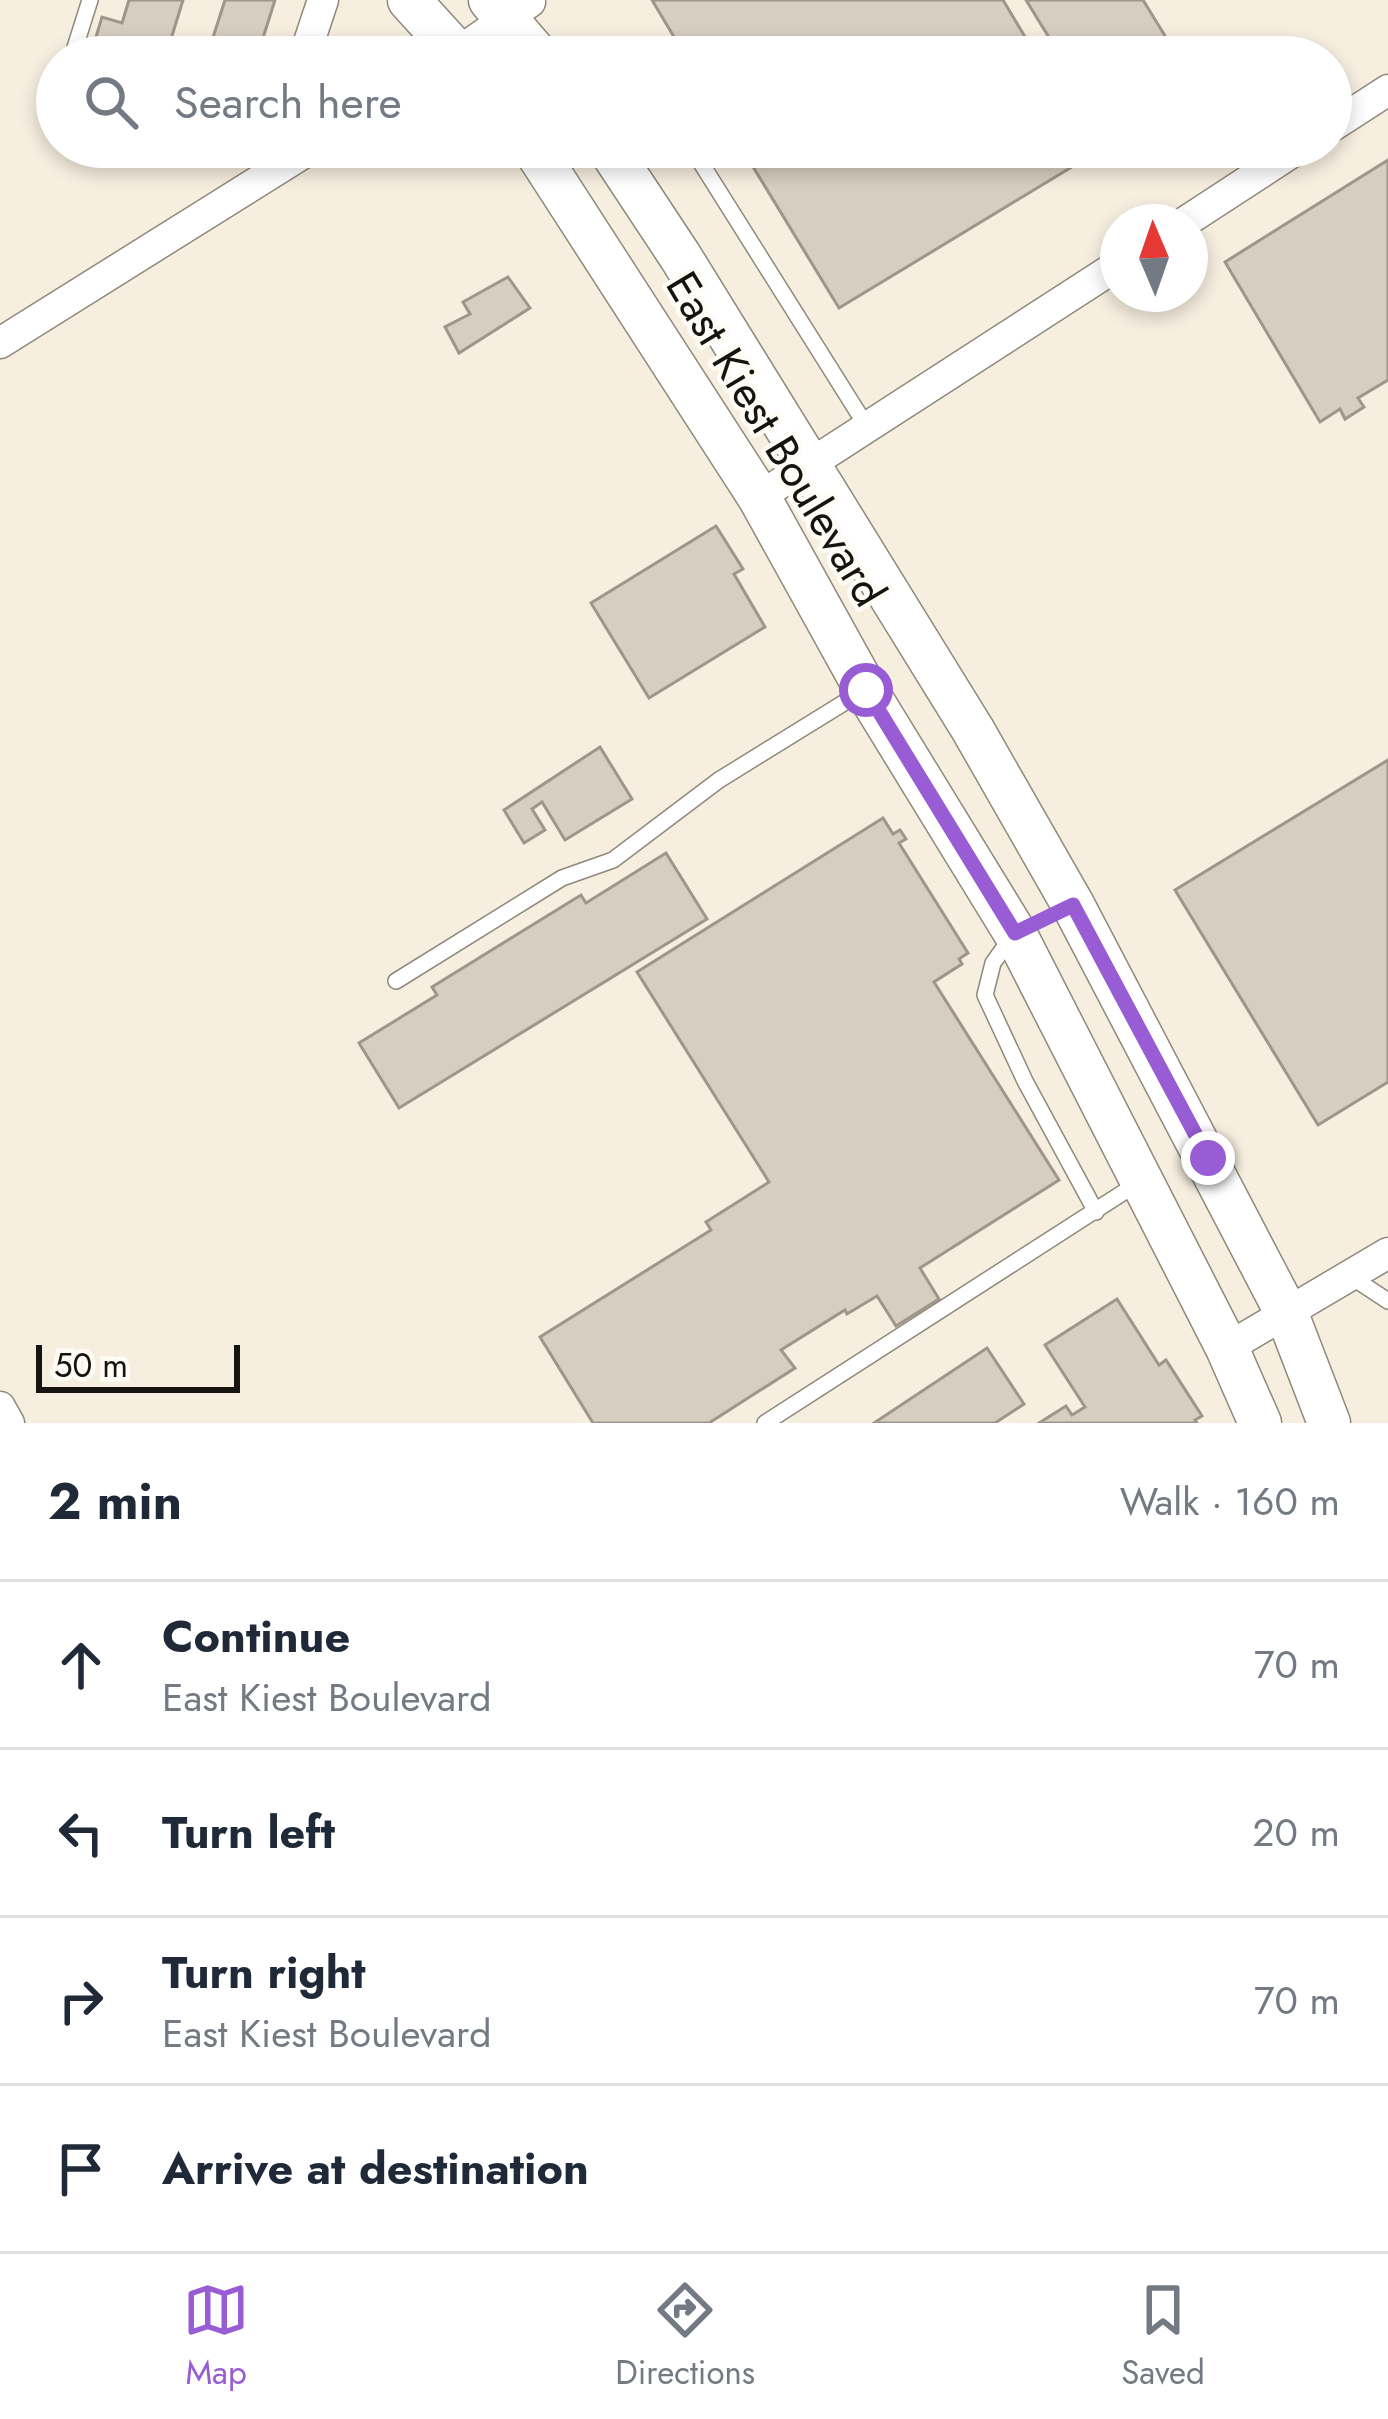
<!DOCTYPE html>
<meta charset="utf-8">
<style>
:root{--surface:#fff;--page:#f2f2f3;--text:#1f2937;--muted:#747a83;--line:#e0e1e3;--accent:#985dd5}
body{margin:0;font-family:Jost,sans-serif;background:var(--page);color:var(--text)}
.compass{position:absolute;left:1100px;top:204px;width:108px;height:108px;border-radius:50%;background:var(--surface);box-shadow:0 6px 18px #0003;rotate:358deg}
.scale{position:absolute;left:36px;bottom:30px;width:204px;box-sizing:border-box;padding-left:12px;border:6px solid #16140f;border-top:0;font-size:33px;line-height:42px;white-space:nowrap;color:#16140f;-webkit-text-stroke:9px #fffbf5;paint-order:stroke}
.stop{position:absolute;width:36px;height:36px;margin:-27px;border:9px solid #985dd5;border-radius:50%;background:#fff}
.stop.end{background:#985dd5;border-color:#fff;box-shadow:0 3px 12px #0008}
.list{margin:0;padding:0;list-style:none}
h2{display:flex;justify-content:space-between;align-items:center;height:156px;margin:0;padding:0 48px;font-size:51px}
h2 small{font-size:39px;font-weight:400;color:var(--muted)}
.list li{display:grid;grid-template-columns:78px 1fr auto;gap:36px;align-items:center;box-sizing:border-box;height:168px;padding:0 48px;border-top:3px solid var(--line)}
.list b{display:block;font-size:45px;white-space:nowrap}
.list p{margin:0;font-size:39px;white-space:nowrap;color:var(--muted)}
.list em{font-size:39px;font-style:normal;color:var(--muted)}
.icon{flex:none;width:66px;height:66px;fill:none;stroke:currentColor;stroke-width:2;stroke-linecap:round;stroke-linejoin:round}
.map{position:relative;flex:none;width:1388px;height:1423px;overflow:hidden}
.search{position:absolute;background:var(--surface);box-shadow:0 6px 18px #0003;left:36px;right:36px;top:36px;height:132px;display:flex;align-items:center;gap:30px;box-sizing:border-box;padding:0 42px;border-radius:66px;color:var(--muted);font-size:45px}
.sheet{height:828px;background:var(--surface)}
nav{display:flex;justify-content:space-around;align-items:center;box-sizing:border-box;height:168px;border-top:3px solid var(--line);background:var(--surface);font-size:33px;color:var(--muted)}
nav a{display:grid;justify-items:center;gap:6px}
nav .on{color:var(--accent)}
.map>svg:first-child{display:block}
.building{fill:#d6cec0;stroke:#9e9789;stroke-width:3}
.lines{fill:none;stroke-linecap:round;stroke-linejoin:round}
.lane-casing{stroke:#90897b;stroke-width:18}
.street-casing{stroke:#90897b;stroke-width:33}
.secondary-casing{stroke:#90897b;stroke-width:45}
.lane{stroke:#fff;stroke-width:15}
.street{stroke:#fff;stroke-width:30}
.secondary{stroke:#fff;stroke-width:42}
.route{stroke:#985dd5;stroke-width:15}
.labels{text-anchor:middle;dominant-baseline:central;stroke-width:9;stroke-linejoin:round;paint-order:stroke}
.street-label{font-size:45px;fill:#16140f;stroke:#fffbf5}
</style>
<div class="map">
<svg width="1388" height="1423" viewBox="0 0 1388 1423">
<rect width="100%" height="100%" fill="#f6eedf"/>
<g class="building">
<path d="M129,0H183L171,39L209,50L225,0H275L257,57H90L102,17L122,23Z"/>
<path d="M652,0H1003L1037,57H686Z"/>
<path d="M1026,0H1143L1178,57H1061Z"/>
<path d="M741,147H1092L1095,153L839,308Z"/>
<path d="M1388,160V380L1358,398L1364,407L1345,419L1340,409L1320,422L1225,262Z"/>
<path d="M508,277L530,308L459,353L445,327L470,314L463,302Z"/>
<path d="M716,526L743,569L734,574L765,627L649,698L591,603Z"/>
<path d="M600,747L632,799L565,840L542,802L532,809L545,830L524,843L504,810Z"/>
<path d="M1388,760V1082L1318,1125L1175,890Z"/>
<path d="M883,818L893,834L900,830L906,839L899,843L968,953L959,959L962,964L934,982L1059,1180L920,1268L939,1299L896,1326L877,1296L847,1314L845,1310L781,1350L795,1368L709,1423H593L540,1337L711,1230L706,1222L769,1182L637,972Z"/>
<path d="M666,853L707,919L399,1108L359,1043L437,995L432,987L581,895L586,903Z"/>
<path d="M1117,1299L1159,1365L1166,1360L1202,1416L1195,1420L1197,1423H1039L1066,1406L1072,1415L1085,1407L1045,1345Z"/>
<path d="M987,1348L1024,1404L995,1423H874Z"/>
</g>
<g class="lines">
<g class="lane-casing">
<g id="lane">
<path d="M628,48L634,57"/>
<path d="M72,57L90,0"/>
<path d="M237,147L272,158"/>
<path d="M691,147L867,427"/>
<path d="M1013,935L993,963L985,995L1025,1081L1096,1212"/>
<path d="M396,981L562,878L613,860L719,780L863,691"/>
<path d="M1350,1276L1388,1301"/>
<path d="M765,1423L1138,1183"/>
</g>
</g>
<g class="street-casing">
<g id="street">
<path d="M304,57L323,0"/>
<path d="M451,57L530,2"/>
<path d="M1331,127L1388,90"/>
<path d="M1185,222L1300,147"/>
<path d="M0,343L313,147"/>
<path d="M759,497L1118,265"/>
<path d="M1227,1348L1388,1253"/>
<path d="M0,1407L9,1423"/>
</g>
</g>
<g class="secondary-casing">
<g id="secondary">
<path d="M409,0L461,57"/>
<path d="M490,0L539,57"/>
<path d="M533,147L759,497L866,690L1015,933L1227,1348L1260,1423"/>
<path d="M608,147L680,256L973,730L1073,905L1287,1314L1329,1423"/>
</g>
</g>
<use href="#lane" class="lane"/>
<use href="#street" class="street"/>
<use href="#secondary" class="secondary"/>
</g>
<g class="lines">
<path class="route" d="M866,690L1015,933L1073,905L1208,1158"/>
</g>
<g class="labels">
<g class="street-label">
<text transform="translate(776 439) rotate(59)">East Kiest Boulevard</text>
</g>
</g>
</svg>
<svg class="compass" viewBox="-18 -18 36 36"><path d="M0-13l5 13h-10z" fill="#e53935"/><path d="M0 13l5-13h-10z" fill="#747a83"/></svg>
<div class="scale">50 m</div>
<div class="stop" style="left:866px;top:690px"></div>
<div class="stop end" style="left:1208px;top:1158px"></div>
<div class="search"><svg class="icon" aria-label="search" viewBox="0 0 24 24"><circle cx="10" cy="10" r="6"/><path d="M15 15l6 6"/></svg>Search here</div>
</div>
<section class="sheet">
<h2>2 min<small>Walk · 160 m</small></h2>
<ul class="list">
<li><svg class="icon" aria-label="ahead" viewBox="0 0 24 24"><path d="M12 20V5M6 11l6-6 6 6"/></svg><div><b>Continue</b><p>East Kiest Boulevard</p></div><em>70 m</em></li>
<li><svg class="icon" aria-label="left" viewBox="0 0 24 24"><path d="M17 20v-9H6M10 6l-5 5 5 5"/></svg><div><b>Turn left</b></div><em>20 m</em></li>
<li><svg class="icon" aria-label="right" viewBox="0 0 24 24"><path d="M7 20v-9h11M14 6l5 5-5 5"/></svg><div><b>Turn right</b><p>East Kiest Boulevard</p></div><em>70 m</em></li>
<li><svg class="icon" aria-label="arrive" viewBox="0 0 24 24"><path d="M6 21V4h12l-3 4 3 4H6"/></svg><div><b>Arrive at destination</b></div></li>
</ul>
</section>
<nav>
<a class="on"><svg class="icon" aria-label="map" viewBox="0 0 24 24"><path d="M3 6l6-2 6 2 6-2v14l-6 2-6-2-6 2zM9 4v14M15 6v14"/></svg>Map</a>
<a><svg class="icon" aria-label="directions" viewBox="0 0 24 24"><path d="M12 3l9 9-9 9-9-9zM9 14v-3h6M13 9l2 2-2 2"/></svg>Directions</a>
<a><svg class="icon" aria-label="saved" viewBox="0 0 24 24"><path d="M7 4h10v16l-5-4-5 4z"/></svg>Saved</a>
</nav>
